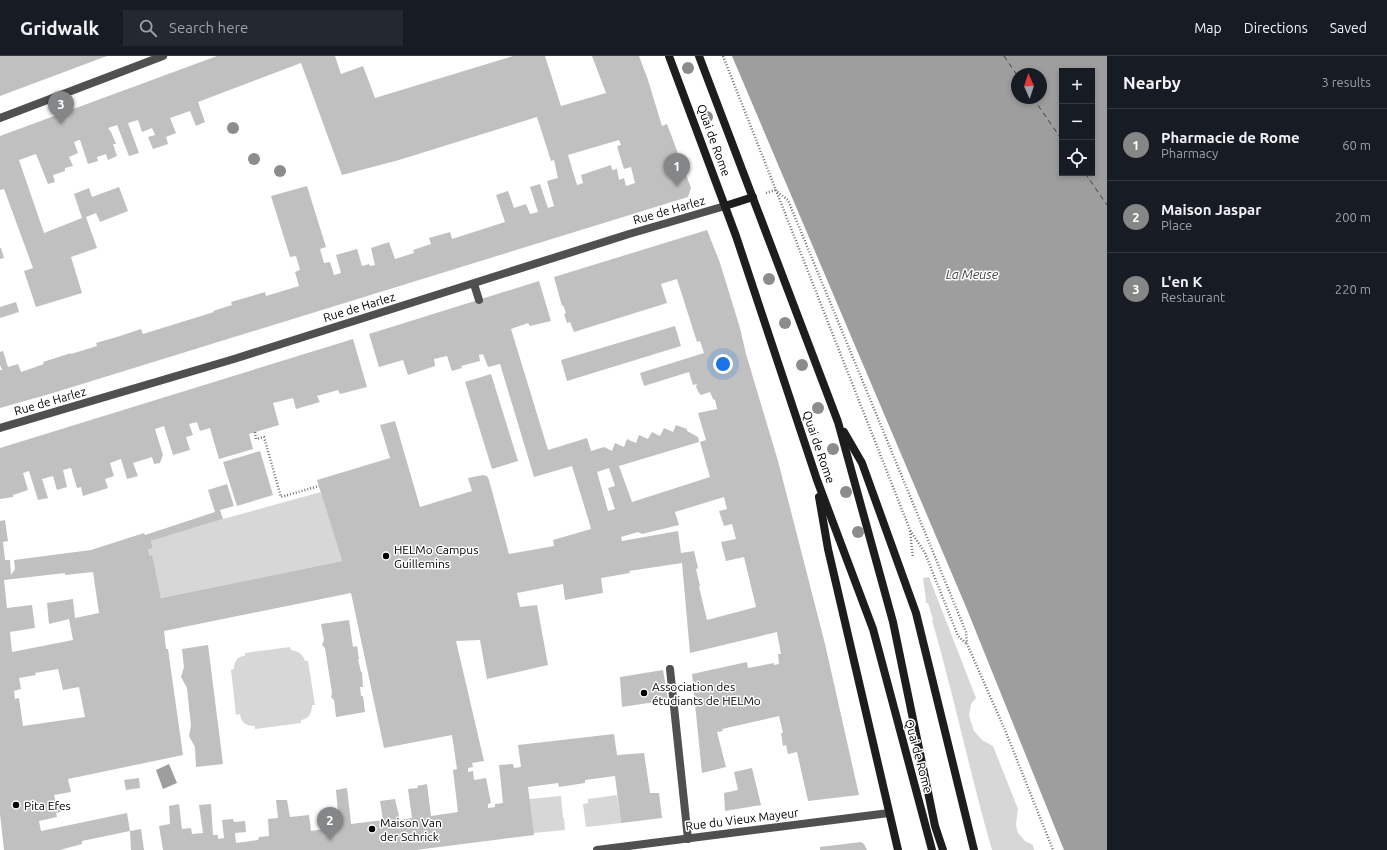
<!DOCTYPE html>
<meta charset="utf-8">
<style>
:root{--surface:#171b24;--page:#242831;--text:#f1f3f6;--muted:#9ea1a6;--line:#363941;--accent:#858687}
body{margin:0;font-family:Ubuntu,sans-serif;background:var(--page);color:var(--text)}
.controls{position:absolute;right:12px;top:12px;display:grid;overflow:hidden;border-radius:0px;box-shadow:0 2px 6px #0003}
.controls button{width:36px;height:36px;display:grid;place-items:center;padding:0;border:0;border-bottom:1px solid var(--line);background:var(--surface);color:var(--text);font:20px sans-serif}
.compass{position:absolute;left:1011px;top:12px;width:36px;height:36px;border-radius:50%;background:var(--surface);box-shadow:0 2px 6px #0003;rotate:357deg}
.you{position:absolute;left:723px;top:308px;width:14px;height:14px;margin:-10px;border:3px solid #fff;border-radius:50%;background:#1a73e8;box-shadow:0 0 0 6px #1a73e833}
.badge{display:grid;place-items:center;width:26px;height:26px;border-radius:50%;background:var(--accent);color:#fff;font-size:13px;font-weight:700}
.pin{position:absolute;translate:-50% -33px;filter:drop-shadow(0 1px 2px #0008)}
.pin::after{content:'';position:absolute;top:21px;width:14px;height:12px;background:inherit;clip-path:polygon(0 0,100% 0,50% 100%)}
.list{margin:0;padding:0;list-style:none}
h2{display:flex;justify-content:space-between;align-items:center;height:52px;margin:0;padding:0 16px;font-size:17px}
h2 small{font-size:13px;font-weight:400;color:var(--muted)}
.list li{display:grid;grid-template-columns:26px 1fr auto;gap:12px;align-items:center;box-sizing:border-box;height:72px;padding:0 16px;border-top:1px solid var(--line)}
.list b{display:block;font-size:15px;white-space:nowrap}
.list p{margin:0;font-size:13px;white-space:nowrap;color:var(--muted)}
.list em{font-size:13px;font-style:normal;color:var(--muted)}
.icon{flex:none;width:22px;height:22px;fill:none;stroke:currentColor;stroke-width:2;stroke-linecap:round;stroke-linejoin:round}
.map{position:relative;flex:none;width:1107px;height:794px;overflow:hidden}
header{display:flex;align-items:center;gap:24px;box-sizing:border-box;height:56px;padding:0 20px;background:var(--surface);border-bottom:1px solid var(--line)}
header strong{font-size:19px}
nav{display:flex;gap:22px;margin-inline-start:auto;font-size:14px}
.search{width:280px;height:36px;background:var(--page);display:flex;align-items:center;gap:10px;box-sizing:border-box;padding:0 14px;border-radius:0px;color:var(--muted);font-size:15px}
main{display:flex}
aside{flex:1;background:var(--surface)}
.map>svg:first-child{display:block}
.green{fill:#d7d7d7}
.water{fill:#9e9e9e;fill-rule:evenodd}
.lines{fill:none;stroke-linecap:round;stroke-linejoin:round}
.ferry{stroke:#3f3f3f;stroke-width:1;stroke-dasharray:5 4;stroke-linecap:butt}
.building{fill:#c0c0c0;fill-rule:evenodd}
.path{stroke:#727272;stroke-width:2.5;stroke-dasharray:1 2;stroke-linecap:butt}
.lane{stroke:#505050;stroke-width:8}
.street{stroke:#505050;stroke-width:8}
.secondary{stroke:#1d1d1d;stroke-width:8}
.tree{fill:#8c8c8c}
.poi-dot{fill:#000;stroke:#fff;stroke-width:1.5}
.labels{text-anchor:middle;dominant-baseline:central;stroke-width:3;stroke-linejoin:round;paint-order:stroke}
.street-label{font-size:12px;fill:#000;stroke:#fff}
.poi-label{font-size:12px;fill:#000;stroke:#fff;text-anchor:start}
.water-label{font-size:13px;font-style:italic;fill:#3f3f3f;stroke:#fff}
</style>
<header>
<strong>Gridwalk</strong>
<div class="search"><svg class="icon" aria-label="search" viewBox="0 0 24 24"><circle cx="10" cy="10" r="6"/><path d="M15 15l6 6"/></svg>Search here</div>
<nav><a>Map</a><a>Directions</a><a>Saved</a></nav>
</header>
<main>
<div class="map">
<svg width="1107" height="794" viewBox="0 0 1107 794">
<rect width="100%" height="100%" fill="#fff"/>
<g class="green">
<path d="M321,436L342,505L161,542L151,500H150L148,494L153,492L151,485L223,463Z"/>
<path d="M929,521L976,642L971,648L969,659L971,666L974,675L982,684L993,690L1018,753L1016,769L1018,777L1025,785L1033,789L1034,794H992C970,718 954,640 932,564L933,563L928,547H926V544L923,522Z"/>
<path d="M290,591L291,594C298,595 303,598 305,605H308L315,649H312C312,657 309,663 301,664V667L255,673V670C246,670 241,667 240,658L236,659L231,614L234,613C234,606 237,600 245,600V597Z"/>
<path d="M617,739L621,767L586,771L583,748L588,747V743Z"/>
<path d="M561,740L563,762H564L565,774L533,777L529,743Z"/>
</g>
<g class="water">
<path d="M732,0H1107V794H1064L966,551ZM1062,15H1092V117H1062ZM1017,18H1041V42H1017Z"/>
<path d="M169,708L177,727L163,733L156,714Z"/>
</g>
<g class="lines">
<g class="ferry">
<path d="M1004,0L1017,19"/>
<path d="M1033,42L1062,84"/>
<path d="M1085,117L1107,149"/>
</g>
</g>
<g class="building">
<path d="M0,0H107L0,40Z"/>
<path d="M217,0H335L341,18L363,10L375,42L513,0H545L561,50L606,37L592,0H639L648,24L662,70L667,68L691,132L688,141L53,337L0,352V314H2L0,309V296L3,295L8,311L18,308L21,316L44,308L43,306L71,297V298L97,290L96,287L120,280L141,273L143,278L214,256L213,255L232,249L231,246L265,236L266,240L299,230L295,216L300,214L296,200L290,201L271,140L307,130L326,191L320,193L324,207L330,206L334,219L341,217L336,199L357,193L362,210L369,208L370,210L375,209L371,192L389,186L395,203L414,197L413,194L431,188L429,182L450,176L452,183L505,166L496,139L508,135L514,152L526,148L530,158L538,156L530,131L540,128L548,152L554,150L547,125L558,122L554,104L551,105L537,61L399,104L342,119L301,7L198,46L205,66L196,70L190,55L170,62L176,77L166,81L168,88L153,93L148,81L155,79L152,72L142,76L138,64L128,67L139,97L129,100L117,69L108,72L111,76L116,88H113L117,100L108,104L106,98L97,101L98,105L88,108L80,84H79L74,86L78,97L69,101L73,110L65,112V115L53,119L55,126L48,128L36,98L19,104L44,177L82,162L74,138L89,132L92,141L119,131L128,155L100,166L96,157L86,161L97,192L71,201L82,237L36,251L24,215L33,212L4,133L0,134V80ZM619,84L621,89L617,90L622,107L624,113L631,111L635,127L626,130L624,122L619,124L617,113L612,114L611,109L581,119L583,127L577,129L568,99Z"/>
<path d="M707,174L720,207L740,272L746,298L778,405L825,588L859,739L808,745L797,696L788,698L786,689L783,690L781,677H783L779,660L722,673L723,675L717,676L726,711L702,717L692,618L747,606L748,612L774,607V609L779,608L778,598H781L777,576L690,597L682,507L629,515L630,517L601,522L603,537L565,544L563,528L517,537L520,551L537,549L548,609L487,623L480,584L456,585L484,705L472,707L473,711L468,712V716L473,715L474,724L486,722L491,747L488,748V752L495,751V748L503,747L499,709L513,708L514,712L521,711L518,689L614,678L617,699L644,697L650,737H659L662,762L621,767L615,720L585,724V727L559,731L558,727L528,731L534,779L416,794H163L159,770L170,768L169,750L179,748L182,773L191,772L192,778L203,777L199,749L211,748L213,779H218V783L224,782L222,764L233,763L234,766L245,765L246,776L235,777L236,787L258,784L259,781L269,780L268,763L278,762L276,744H287L290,761L309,759L311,775L330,772L328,758L338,756L336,734L347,732L351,768L383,764L380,745L395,743L400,764L412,762L408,733L418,732L417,730L427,728L431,760L458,756L453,714L457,713L452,679L384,692L351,537L164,575L166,593H168L183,699L68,723L71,736L54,739L57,751L63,749L64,755L56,757L57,761L39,765L41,775L127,757L130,775L82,785V788L60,794H4L0,758V465L5,464L8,485L3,486L5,504H10L11,519L15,513L14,504L91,494L144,477L145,479L215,456L208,434L227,428L234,450L220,454L223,463L151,485L153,492L148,494L150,500L152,499L161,542L342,505L317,424L390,402L380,369L395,365L420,451L472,435L468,422L483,419L487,420L489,424L509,498L554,490L553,484L591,473L590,469L572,410L534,421L500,308L488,311L483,298L479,299L480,305L461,310L462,312L452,315L447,300L434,303L435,310L408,319L403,304L379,311L369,278L539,225L551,265L530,270L528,267L511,273L548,394L587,382L591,395L604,391L612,395L615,387L624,391L627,383L636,387L639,379L648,383L652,376L660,380L664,372L673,376L676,369L687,373V375L698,381L699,386L619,410L632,446L710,421L700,386L706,384L698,357L717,353L715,344L713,343L710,336L701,339L699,337L696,331L697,328L693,329L689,316L644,330L640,317L704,297L700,285L697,286L677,223L661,228L667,247L574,276L570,266L567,267L564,258L566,257L563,249L562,250L554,221ZM609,412L615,430L608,432L615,453L608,455L597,416ZM724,441L727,453L719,455L724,470L732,468L736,483L721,486L726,505L744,501L756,551L707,564L699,531L700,530L696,513L698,512L694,495L681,497L678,475L622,485L621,481L638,476L642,478L679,469L675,456ZM93,516L99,557L75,562L73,543L47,547L49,568L69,563L73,584L12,596L10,576L35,572L32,549L7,552L4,524L65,517V519ZM58,613L63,634L79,631L85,661L23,670L19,642L15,643L14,635L21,633L19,622L36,619L35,617Z"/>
<path d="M0,192H1L4,202L0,203Z"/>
<path d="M16,246L19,256L0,262V251Z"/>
<path d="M675,270L681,290L567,325L561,304Z"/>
<path d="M353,283L367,331L340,338L338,334L317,340L320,346L296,353L293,342L273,347L279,369L249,378L253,393L219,403L210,372L200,375L197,366L189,368L193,379L186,381L190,394L173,399L164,370L155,373L163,399L160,407L154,408L152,401L133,407L138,420L127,423L121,403L110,407L114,420L105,423L108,432L83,440L81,431L77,432L71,412L63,414L67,431L57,434L53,420L42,423L48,442L38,444L29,415L23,417L28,434L13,439V441L0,443V392Z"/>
<path d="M491,318L518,405L492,413L465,326Z"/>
<path d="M260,395L273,439L237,450L223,406Z"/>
<path d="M349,564L353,591L357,590L359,603H358L361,616H362L363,631H360L361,640H363L365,656L336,661L334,644L331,641L332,637L325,592L322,589L324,584L321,568Z"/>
<path d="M208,589L223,708L196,711L195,691L189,680L191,670L187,632L181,621L184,611L182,593Z"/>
<path d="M663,614L668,644L622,651L620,621Z"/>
<path d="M752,712L761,749L725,755L724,737L738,734L734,716Z"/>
<path d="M139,722L140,732L126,734L124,724Z"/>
<path d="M141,773L144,794H131L130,775Z"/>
<path d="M861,786L864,788L867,794H820V791Z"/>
</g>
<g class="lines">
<g class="path">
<path d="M723,0L910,474L925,497L958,580L967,588"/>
<path d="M775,134L788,144L966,576L967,588L1005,674L1053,794"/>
<path d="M766,137L775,134"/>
<path d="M255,376L256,383L264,381L281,441L319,430"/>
<path d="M910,475L913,502"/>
</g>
<g class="lane">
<path d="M474,228L479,244"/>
<path d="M670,613L688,783"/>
</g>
<g class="street">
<path d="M0,62L163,0"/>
<path d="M0,372L234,303L629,178L725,150"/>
<path d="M597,794L889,757"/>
</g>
<g class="secondary">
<path d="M669,0L736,180L817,424L873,573L932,794"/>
<path d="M699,0L838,366L893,566L935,770L943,794"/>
<path d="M725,150L753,141"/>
<path d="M844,376L862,407L916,557L974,794"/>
<path d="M819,441L828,493L898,794"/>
</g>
</g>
<g class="tree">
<circle cx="688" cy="12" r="6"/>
<circle cx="707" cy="61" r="6"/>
<circle cx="233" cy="72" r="6"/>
<circle cx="254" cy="103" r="6"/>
<circle cx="280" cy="115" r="6"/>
<circle cx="769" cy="223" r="6"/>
<circle cx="785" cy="267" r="6"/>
<circle cx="802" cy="309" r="6"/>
<circle cx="818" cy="352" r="6"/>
<circle cx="833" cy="393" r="6"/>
<circle cx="846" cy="436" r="6"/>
<circle cx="858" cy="476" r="6"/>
</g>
<g class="poi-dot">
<circle cx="386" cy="500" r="4"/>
<circle cx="644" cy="637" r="4"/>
<circle cx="16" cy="749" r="4"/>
<circle cx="372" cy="773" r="4"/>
</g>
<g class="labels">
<g class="street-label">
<text transform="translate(714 84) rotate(70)">Quai de Rome</text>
<text transform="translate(669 154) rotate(-16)">Rue de Harlez</text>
<text transform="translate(359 251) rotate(-17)">Rue de Harlez</text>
<text transform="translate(50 345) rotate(-16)">Rue de Harlez</text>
<text transform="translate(819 391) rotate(71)">Quai de Rome</text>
<text transform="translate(919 700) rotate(75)">Quai de Rome</text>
<text transform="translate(742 763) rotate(-7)">Rue du Vieux Mayeur</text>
</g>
<g class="poi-label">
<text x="394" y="493">HELMo Campus<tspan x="394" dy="14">Guillemins</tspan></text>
<text x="652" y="630">Association des<tspan x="652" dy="14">étudiants de HELMo</tspan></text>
<text x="24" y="749">Pita Efes</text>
<text x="380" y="766">Maison Van<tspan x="380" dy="14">der Schrick</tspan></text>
</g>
<g class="water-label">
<text x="972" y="218">La Meuse</text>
</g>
</g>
</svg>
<div class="controls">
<button>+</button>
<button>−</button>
<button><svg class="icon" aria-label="locate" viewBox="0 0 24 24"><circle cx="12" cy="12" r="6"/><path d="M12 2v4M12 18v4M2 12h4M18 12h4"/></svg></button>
</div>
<svg class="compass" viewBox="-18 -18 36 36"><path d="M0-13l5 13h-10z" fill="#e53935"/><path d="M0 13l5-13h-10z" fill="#9ea1a6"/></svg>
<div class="you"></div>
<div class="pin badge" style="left:677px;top:130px">1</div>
<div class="pin badge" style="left:330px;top:784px">2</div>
<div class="pin badge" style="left:61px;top:68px">3</div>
</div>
<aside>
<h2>Nearby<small>3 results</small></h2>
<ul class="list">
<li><span class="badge">1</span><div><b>Pharmacie de Rome</b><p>Pharmacy</p></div><em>60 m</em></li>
<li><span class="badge">2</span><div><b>Maison Jaspar</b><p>Place</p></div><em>200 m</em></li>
<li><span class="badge">3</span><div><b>L'en K</b><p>Restaurant</p></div><em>220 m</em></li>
</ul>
</aside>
</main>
